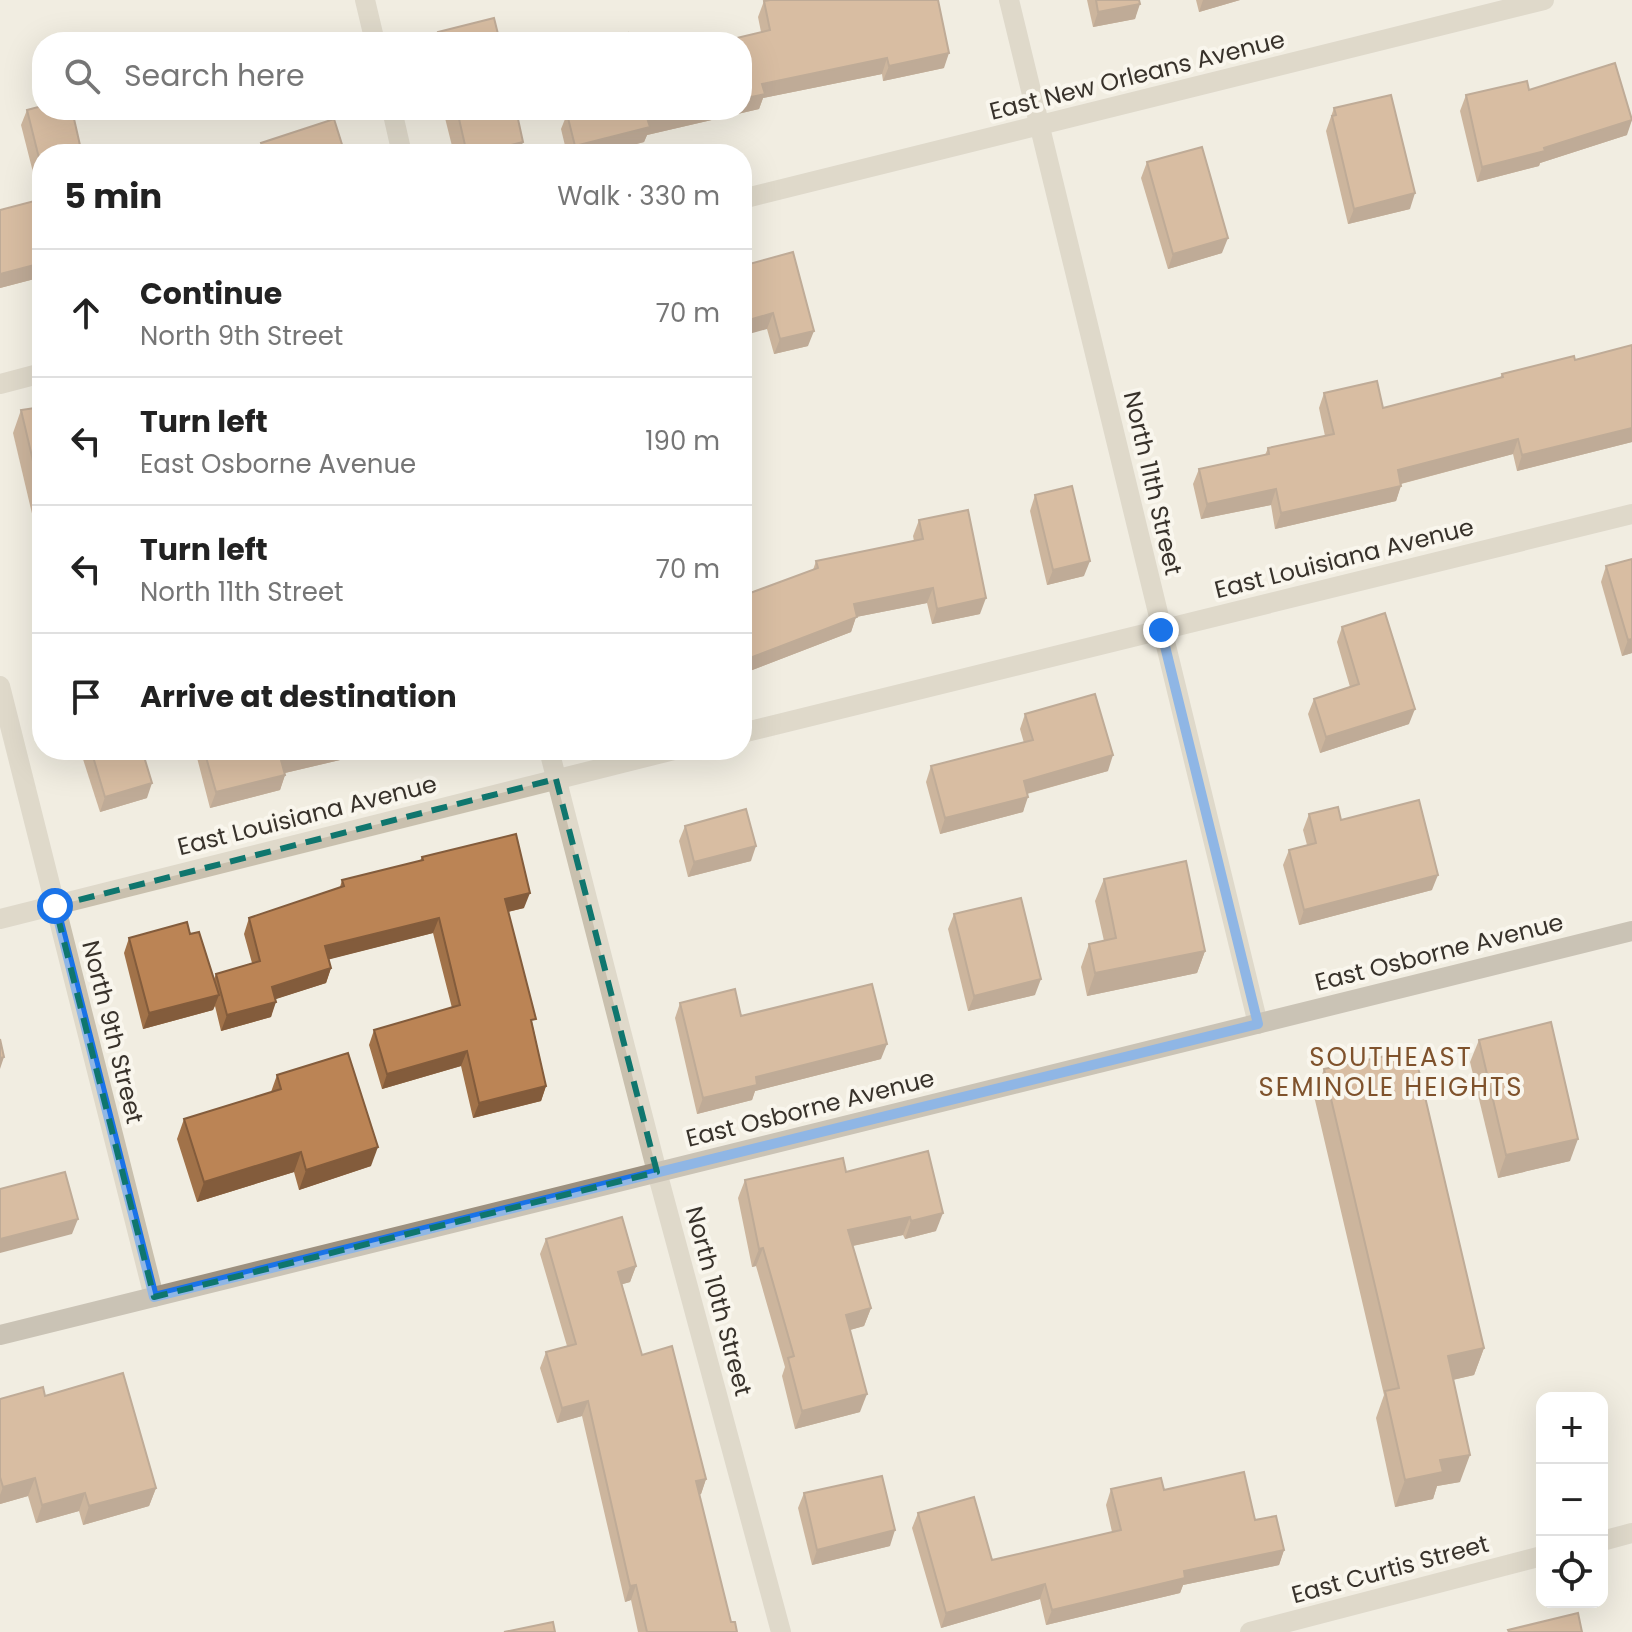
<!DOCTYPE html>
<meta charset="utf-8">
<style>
:root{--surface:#fff;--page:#f6f6f6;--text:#222;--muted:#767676;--line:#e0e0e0}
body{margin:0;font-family:Poppins,sans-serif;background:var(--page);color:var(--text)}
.controls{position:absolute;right:24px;bottom:24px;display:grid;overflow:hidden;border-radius:16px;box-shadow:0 8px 32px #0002}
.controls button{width:72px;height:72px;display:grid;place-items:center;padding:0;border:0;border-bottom:2px solid var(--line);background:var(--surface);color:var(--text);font:40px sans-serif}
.stop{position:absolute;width:24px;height:24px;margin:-18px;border:6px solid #1a73e8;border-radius:50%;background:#fff}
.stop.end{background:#1a73e8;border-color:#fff;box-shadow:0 2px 8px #0008}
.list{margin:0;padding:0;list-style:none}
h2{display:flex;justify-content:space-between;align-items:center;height:104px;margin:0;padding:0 32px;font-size:34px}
h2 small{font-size:26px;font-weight:400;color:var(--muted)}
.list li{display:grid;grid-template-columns:52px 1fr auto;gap:24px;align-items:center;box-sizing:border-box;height:128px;padding:0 32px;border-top:2px solid var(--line)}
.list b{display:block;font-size:30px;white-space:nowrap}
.list p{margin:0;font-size:26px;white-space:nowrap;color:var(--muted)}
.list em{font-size:26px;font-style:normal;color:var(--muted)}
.icon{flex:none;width:44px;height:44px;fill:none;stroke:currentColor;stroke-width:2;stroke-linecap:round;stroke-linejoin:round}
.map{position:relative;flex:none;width:1632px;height:1632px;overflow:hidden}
.search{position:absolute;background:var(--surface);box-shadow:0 8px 32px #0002;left:32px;top:32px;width:720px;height:88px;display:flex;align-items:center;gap:20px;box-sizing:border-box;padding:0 28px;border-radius:32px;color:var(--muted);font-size:30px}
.panel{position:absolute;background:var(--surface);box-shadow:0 8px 32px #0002;left:32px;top:144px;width:720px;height:616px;border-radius:32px}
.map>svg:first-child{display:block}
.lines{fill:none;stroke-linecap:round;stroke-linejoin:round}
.street{stroke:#c9c0ae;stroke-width:20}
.secondary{stroke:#9c907f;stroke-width:20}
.wall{fill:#a17249}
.shaded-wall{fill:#835c3c}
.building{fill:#bb8455;stroke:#835c3c;stroke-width:2}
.route{stroke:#1a73e8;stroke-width:10}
.marked{fill:none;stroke:#0f766e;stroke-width:6;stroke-dasharray:16 10;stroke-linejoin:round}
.labels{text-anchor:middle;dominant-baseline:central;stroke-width:8;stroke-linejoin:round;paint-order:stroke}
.street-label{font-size:24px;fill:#38322b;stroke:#f9f6ed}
.neighbourhood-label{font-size:26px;letter-spacing:2px;fill:#7f522c;stroke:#f9f6ed}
</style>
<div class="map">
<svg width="1632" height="1632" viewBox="0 0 1632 1632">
<rect width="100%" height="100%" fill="#f1ede1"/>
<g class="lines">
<g class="street">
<path d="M365,0L375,42"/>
<path d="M1009,0L1258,1024"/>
<path d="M392,110L402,154"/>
<path d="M742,199L1544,0"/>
<path d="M0,384L42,373"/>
<path d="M0,686L154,1297"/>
<path d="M742,733L1632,514"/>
<path d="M549,750L657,1172L781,1632"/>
<path d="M0,919L674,750"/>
<path d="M1602,1541L1632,1533"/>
<path d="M1250,1632L1542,1556"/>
</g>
<path class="secondary" d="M0,1335L1632,931"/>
</g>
<g class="wall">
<path d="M1087,0H1139L1135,19L1093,27Z"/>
<path d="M1196,0H1240L1199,12Z"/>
<path d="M764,1L944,68L883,81L882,74L763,98L759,109L647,135L644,142L598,154H567L561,129L567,114L742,110L761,32L758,17Z"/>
<path d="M438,32L500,42H435Z"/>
<path d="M1529,90L1627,135L1540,163L1539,166L1477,182L1460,111L1466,95Z"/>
<path d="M1334,108L1410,209L1348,224L1326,131Z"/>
<path d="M27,110L42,154V277L0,288V210L40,200L21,125Z"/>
<path d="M443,110H516L519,154H454Z"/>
<path d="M1147,162L1222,253L1168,269L1141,178Z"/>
<path d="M742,266L808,346L774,354L767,329Z"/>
<path d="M1632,345V442L1517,471L1513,454L1401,484L1396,501L1275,529L1271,505L1201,519L1193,484L1199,469L1265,455L1268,448L1325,436L1319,408L1324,393L1383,408L1500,378L1502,374L1575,360Z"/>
<path d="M42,407V556L13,433L21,410Z"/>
<path d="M1035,495L1084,576L1047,585L1030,511Z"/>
<path d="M919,520L980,614L932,624L927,603L856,617L851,632L742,674V596L813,570L816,561L914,541L913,536Z"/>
<path d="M1632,559V653L1622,656L1601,582L1606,566Z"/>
<path d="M1342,627L1409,724L1320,753L1308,714L1314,699L1350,687L1337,642Z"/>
<path d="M1025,714L1108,771L1027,794L1023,812L940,834L926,782L931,766L1024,743L1020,729Z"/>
<path d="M80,750H142L147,798L100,812Z"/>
<path d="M195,750H359L357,756L285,773V775L280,790L210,808Z"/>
<path d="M1309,814L1432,890L1299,925L1283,865L1289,850L1307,845L1303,830Z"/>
<path d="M685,826L751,861L688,877L679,841Z"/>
<path d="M422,857L524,908L508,912L546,1086L541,1101L473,1118L461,1066L382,1089L369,1045L374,1030L452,1008L433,933L329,959L331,968L326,983L275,999L271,1017L221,1031L215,1006L213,1010L143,1029L124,953L129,938L190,934L214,979L216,974L252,963L244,934L249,918L340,887L342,880L420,861Z"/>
<path d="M1104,879L1205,951L1197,973L1087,996L1081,967L1089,944L1104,941L1095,901Z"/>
<path d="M954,914L1035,995L968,1011L948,929Z"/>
<path d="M680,1003L741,1016L881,1059L755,1091L752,1100L697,1114L675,1018Z"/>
<path d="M1479,1040L1570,1161L1498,1178L1470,1062Z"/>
<path d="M1324,1069L1484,1348L1474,1375L1453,1380L1460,1482L1437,1486L1433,1499L1395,1507L1376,1418L1384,1395L1314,1096Z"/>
<path d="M277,1075L371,1166L299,1190L294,1172L197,1202L177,1139L184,1119L271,1092Z"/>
<path d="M846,1172L936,1231L905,1239L903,1235L853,1246L871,1308L864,1326L850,1330L860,1412L795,1429L782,1376L785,1367L756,1266L752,1267L738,1198L745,1180Z"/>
<path d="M546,1239L636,1266L630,1282L622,1284L642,1355L706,1479L701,1494L699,1495L731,1622L737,1632H638L631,1600L625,1602L582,1416L557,1423L540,1368L546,1352L567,1346L540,1254Z"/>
<path d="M45,1396L156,1488L149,1506L83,1525L79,1511L36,1523L28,1496L0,1504V1399Z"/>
<path d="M1111,1489L1164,1490L1255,1520L1284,1550L1279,1565L1183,1585L1180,1593L1046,1625L1040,1599L941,1628L912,1528L918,1513L992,1560L1112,1532L1106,1505Z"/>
<path d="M804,1493L890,1546L812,1565L798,1508Z"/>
</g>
<g class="shaded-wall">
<path d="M1203,0H1240L1199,12Z"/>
<path d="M1140,4L1135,19L1093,27L1098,12Z"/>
<path d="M949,53L944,68L883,81L889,66Z"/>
<path d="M887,58L882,74L763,98L759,109L647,135L644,142L598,154H572L575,146L648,121L695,110H742V99L762,84Z"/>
<path d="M1632,120L1627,135L1540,163L1539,166L1477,182L1482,167Z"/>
<path d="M523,142L519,154H476Z"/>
<path d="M1415,193L1410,209L1348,224L1354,209Z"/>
<path d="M1228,238L1222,253L1168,269L1173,254Z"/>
<path d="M42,263V277L0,288V274Z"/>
<path d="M773,313L767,329L742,336V322Z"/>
<path d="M814,331L808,346L774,354L780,339Z"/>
<path d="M1632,428V442L1517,471L1522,455Z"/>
<path d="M1518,439L1513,454L1392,486L1398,470Z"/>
<path d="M1401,486L1396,501L1275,529L1281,513Z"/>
<path d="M1276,489L1271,505L1201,519L1207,504Z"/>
<path d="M1090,561L1084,576L1047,585L1053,570Z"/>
<path d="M933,588L927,603L856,617L851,632L742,674V661L854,604Z"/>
<path d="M986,598L980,614L932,624L937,609Z"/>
<path d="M1632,639V653L1622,656L1628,640Z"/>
<path d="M1415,709L1409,724L1320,753L1326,737Z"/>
<path d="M322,750H359L357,756L276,775L281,760Z"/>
<path d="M1113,755L1108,771L1018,796L1024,781Z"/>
<path d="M285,775L280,790L210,808L216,792Z"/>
<path d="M152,783L147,798L100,812L105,797Z"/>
<path d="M1028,797L1023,812L940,834L945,818Z"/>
<path d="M756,846L751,861L688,877L694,862Z"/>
<path d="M1438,875L1432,890L1299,925L1304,910Z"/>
<path d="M530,893L524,908L499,914L505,899Z"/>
<path d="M439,918L433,933L319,962L325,946Z"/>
<path d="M1205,951L1197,973L1087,996L1095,973Z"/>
<path d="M331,968L326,983L267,1002L272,987Z"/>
<path d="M1041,979L1035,995L968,1011L974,996Z"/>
<path d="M219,995L213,1010L143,1029L149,1013Z"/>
<path d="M276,1002L271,1017L221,1031L227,1015Z"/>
<path d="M887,1044L881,1059L755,1091L752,1100L697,1114L703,1098L756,1077Z"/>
<path d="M467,1051L461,1066L382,1089L387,1074Z"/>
<path d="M4,1057L0,1069V1058Z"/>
<path d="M546,1086L541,1101L473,1118L479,1103Z"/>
<path d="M1578,1139L1570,1161L1498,1178L1506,1155Z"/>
<path d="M378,1147L371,1166L299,1190L306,1170Z"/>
<path d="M301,1152L294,1172L197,1202L204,1182Z"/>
<path d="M943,1213L936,1231L905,1239L911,1221Z"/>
<path d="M910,1217L903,1235L842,1248L848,1230Z"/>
<path d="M78,1219L72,1234L0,1253V1239Z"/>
<path d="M763,1248L756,1266L752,1267L759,1249Z"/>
<path d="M636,1266L630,1282L613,1287L618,1272Z"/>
<path d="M871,1308L864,1326L839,1333L846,1315Z"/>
<path d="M1484,1348L1474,1375L1438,1383L1448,1356Z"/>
<path d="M867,1394L860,1412L795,1429L802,1411Z"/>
<path d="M588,1401L582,1416L557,1423L562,1408Z"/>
<path d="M1470,1455L1460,1482L1437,1486L1433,1499L1395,1507L1405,1480L1440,1460Z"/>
<path d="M35,1478L28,1496L0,1504V1495L3,1487Z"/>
<path d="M706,1479L701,1494L690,1497L696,1481Z"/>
<path d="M156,1488L149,1506L83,1525L89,1506Z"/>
<path d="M85,1493L79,1511L36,1523L42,1505Z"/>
<path d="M895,1530L890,1546L812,1565L817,1550Z"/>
<path d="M1284,1550L1279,1565L1183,1585L1180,1593L1046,1625L1052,1610L1184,1571Z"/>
<path d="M1045,1584L1040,1599L941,1628L946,1613Z"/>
<path d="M636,1585L631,1600L625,1602L630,1586Z"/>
</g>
<g class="building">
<path d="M770,0H938L949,53L889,66L887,58L762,84L765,94L742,99V42H720L770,30L764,1Z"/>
<path d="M1096,0H1139L1140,4L1098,12Z"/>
<path d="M494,18L500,42H440L438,32Z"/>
<path d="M628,33L630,42H593Z"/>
<path d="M1615,63L1632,120L1544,148L1545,151L1482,167L1466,95L1527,81L1529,90Z"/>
<path d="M1391,95L1415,193L1354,209L1332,116L1336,115L1334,108Z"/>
<path d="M42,106V110H72L82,154H42V170L27,110Z"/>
<path d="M457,110H516L523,142L476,154H467Z"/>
<path d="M583,110H695L648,121L650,127L575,146L567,114Z"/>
<path d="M334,119L345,154H240L263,149L261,143Z"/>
<path d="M1202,147L1228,238L1173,254L1147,162Z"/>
<path d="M42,199V263L0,274V210Z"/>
<path d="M793,252L814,331L780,339L773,313L742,322V266Z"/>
<path d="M1632,345V428L1522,455L1518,439L1398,470L1401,486L1281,513L1276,489L1207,504L1199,469L1269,454L1268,448L1334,434L1324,393L1377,381L1383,408L1503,377L1502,374L1574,356L1575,360Z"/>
<path d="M42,407V499L21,410Z"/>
<path d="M1072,486L1090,561L1053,570L1035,495Z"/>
<path d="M968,510L986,598L937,609L933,588L854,604L857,617L742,661V596L818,568L816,561L923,539L919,520Z"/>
<path d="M1632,559V639L1628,640L1606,566Z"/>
<path d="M1385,613L1415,709L1326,737L1314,699L1359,684L1342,627Z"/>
<path d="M1095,694L1113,755L1024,781L1028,797L945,818L931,766L1033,740L1025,714Z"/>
<path d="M91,750H142L152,783L105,797Z"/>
<path d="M204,750H322L281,760L285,775L216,792Z"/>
<path d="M1419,800L1438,875L1304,910L1289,850L1316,843L1309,814L1338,807L1341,820Z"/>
<path d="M746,809L756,846L694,862L685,826Z"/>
<path d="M516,834L530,893L505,899L536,1019L531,1020L546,1086L479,1103L467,1051L387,1074L374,1030L460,1005L439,918L325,946L331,968L272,987L276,1002L227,1015L216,974L260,961L249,918L344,886L342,880L423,860L422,857Z"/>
<path d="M1186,861L1205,951L1095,973L1089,944L1116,938L1104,879Z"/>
<path d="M1021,898L1041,979L974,996L954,914Z"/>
<path d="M187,922L190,934L199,932L219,995L149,1013L129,938Z"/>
<path d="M872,984L887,1044L756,1077L757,1085L703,1098L680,1003L735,989L741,1016Z"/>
<path d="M1551,1022L1578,1139L1506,1155L1479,1040Z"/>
<path d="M0,1039L4,1057L0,1058Z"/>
<path d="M1414,1050L1484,1348L1448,1356L1470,1455L1440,1460L1443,1472L1405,1480L1385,1391L1399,1388L1324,1069Z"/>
<path d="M348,1053L378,1147L306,1170L301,1152L204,1182L184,1119L281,1089L277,1075Z"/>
<path d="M928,1151L943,1213L911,1221L910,1217L848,1230L871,1308L846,1315L867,1394L802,1411L788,1358L794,1356L763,1248L759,1249L745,1180L843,1158L846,1172Z"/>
<path d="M65,1172L78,1219L0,1239V1189Z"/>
<path d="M622,1217L636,1266L618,1272L642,1355L672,1346L706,1479L696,1481L731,1622H735L737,1632H647L636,1585L630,1586L588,1401L562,1408L546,1352L576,1344L546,1239Z"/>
<path d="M123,1373L156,1488L89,1506L85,1493L42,1505L35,1478L3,1487L0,1477V1399L43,1387L45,1396Z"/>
<path d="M1244,1472L1255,1520L1276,1516L1284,1550L1184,1571L1185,1578L1052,1610L1045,1584L946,1613L918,1513L974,1497L992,1560L1121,1530L1111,1489L1161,1478L1164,1490Z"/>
<path d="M882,1476L895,1530L817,1550L804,1493Z"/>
<path d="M1578,1613L1582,1632H1509L1508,1630Z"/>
<path d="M553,1622L555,1632H504Z"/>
</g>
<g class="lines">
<path class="route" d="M55,906L154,1297L1258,1024L1161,630"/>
</g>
<path d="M0 0H1632V1632H0ZM556,779L657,1172L154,1297L55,906Z" fill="#f1ede1" fill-opacity=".55" fill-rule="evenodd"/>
<path class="marked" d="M556,779L657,1172L154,1297L55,906Z"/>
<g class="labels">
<g class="street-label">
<text transform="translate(1137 75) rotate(-14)">East New Orleans Avenue</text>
<text transform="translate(1153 483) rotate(77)">North 11th Street</text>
<text transform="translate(1344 558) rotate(-14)">East Louisiana Avenue</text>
<text transform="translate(307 815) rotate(-14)">East Louisiana Avenue</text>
<text transform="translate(1439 952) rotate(-14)">East Osborne Avenue</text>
<text transform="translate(113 1032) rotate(76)">North 9th Street</text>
<text transform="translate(810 1108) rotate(-14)">East Osborne Avenue</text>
<text transform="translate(719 1301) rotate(75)">North 10th Street</text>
<text transform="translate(1390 1569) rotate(-15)">East Curtis Street</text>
</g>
<g class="neighbourhood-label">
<text x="1391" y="1057">SOUTHEAST<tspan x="1391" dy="30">SEMINOLE HEIGHTS</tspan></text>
</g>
</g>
</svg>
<div class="controls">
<button>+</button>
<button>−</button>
<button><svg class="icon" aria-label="locate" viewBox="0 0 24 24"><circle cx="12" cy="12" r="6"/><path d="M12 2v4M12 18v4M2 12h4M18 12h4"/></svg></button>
</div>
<div class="stop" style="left:55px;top:906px"></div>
<div class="stop end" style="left:1161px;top:630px"></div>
<div class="search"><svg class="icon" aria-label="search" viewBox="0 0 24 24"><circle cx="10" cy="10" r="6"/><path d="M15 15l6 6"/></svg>Search here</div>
<section class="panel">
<h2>5 min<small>Walk · 330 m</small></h2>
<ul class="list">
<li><svg class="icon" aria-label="ahead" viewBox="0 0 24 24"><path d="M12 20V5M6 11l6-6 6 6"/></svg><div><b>Continue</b><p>North 9th Street</p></div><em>70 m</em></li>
<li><svg class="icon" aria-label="left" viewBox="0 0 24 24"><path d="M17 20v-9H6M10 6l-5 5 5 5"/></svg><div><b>Turn left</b><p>East Osborne Avenue</p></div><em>190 m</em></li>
<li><svg class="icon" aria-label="left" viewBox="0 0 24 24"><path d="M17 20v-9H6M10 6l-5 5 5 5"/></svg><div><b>Turn left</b><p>North 11th Street</p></div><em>70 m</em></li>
<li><svg class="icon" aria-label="arrive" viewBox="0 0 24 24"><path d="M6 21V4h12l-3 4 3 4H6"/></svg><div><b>Arrive at destination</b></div></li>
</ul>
</section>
</div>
